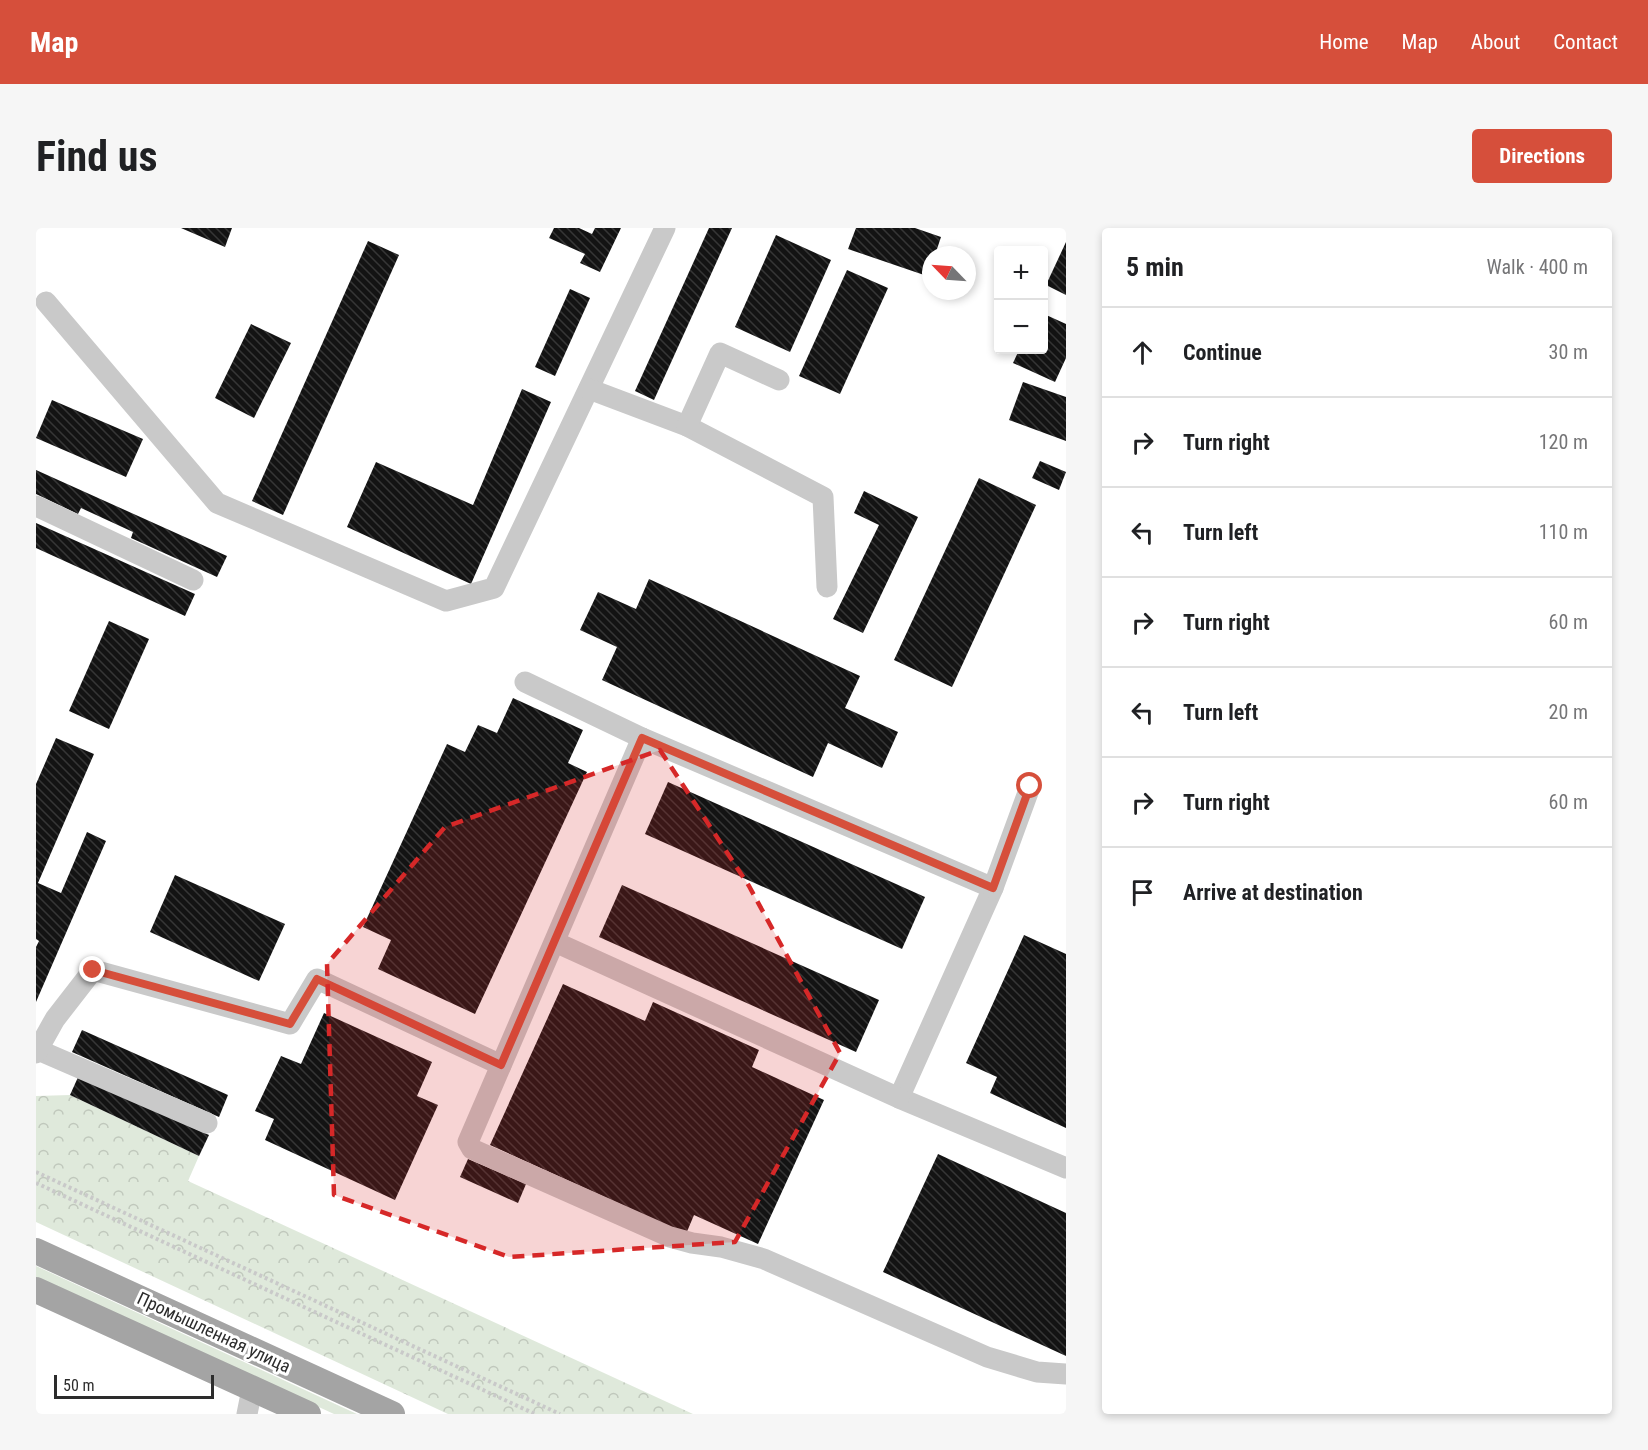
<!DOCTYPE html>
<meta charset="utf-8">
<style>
:root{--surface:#fff;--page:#f6f6f6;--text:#202124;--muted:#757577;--line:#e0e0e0;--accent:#d64f3b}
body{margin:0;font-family:"Roboto Condensed",sans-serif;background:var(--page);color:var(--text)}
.controls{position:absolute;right:18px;top:18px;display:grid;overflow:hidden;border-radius:6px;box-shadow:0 3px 9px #0003}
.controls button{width:54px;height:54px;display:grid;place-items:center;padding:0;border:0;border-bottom:2px solid var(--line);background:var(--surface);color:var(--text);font:30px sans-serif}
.compass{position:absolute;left:886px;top:18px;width:54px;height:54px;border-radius:50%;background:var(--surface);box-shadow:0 3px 9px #0003;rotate:295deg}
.scale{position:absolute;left:18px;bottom:15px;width:160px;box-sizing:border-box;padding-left:6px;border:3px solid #2c2c2c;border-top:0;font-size:16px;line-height:21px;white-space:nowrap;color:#2c2c2c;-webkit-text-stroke:4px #fff;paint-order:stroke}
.stop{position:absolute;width:18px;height:18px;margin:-14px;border:4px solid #d64f3b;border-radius:50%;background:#fff}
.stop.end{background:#d64f3b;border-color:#fff;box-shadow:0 2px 6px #0008}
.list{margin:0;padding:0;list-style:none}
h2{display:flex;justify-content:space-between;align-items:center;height:78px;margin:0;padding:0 24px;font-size:26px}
h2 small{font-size:20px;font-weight:400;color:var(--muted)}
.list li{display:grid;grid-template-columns:39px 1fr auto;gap:18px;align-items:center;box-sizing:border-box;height:90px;padding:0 24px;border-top:2px solid var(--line)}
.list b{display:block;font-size:22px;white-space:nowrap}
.list em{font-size:20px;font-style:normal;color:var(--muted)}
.icon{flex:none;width:33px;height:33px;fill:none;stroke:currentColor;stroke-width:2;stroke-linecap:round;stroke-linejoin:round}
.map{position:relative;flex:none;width:1030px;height:1186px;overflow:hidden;border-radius:6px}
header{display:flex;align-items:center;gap:36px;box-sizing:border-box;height:84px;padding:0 30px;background:var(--accent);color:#fff}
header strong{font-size:28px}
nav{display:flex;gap:33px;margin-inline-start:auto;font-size:21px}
.intro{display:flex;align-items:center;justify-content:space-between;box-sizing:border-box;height:144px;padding:0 36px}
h1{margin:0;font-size:42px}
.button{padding:15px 27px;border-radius:6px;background:var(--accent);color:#fff;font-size:21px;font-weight:700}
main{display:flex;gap:36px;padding:0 36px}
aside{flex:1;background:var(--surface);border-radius:6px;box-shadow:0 3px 9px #0003}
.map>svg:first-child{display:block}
.green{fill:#dfe9db}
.forest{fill:url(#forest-crowns)}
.building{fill:url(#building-back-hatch)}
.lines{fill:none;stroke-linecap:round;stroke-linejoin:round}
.path{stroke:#c9c9c9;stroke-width:4;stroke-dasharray:3 3;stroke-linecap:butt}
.minor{stroke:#c9c9c9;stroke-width:21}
.major{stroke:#a4a4a4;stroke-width:26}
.route{stroke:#d64f3b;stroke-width:8}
.marked{fill:#d62828;fill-opacity:0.2;stroke:#d62828;stroke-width:4.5;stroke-dasharray:12 8;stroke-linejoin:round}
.labels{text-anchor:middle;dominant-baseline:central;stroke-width:6;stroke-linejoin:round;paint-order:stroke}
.street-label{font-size:18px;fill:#2c2c2c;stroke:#fff}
</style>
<header>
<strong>Map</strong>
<nav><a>Home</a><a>Map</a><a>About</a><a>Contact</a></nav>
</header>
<div class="intro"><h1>Find us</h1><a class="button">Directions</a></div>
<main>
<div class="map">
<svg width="1030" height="1186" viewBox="0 0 1030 1186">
<defs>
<pattern id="forest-crowns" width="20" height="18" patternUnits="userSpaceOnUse" patternTransform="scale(1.5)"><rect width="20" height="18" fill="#dfe9db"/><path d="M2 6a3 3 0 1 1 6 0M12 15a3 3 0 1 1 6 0" fill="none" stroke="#c0c8bc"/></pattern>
<pattern id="building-back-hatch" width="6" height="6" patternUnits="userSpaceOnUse" patternTransform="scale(1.5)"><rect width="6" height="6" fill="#131313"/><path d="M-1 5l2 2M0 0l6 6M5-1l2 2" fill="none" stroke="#363636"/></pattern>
</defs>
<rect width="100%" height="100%" fill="#fff"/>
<path class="green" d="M0,1038L321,1186H298L0,1049Z"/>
<path class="forest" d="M34,867L163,928L152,953L657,1186H412L0,994V868Z"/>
<g class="building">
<path d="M145,0H196L189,19Z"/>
<path d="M518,0H543L556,6L559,0H585L564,44L544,35L549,26L513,10Z"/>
<path d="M673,0H696L618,172L599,163Z"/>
<path d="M820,0H879L905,9L899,27H895V38L891,48L812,21Z"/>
<path d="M740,7L795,32L754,124L699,99Z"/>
<path d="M332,13L363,27L247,287L216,273Z"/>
<path d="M1030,14V67L1010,57Z"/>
<path d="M811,42L852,60L804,166L763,148Z"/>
<path d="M534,61L554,70L519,148L499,139Z"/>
<path d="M1008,86L1030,96V130L1019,154L977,135L983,122H1008Z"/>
<path d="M215,96L255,115L218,190L179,170Z"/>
<path d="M987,154L1030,169V213L973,192Z"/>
<path d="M486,161L515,174L435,356L311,299L340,234L437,277Z"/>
<path d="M16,172L107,211L90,249L0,210Z"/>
<path d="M1004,233L1030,244L1023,262L996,250Z"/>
<path d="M0,242L191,328L181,349L95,310L97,304L45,280L42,286L0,266Z"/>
<path d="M943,250L1000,277L916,459L858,432Z"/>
<path d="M828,263L882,289L827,405L797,391L843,297L818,285Z"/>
<path d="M0,295L159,366L149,388L0,320Z"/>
<path d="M613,351L824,448L809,480L862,504L846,540L792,515L777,549L566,452L581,419L544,402L562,364L600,381Z"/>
<path d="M73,393L113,411L73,501L33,483Z"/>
<path d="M477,470L547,502L532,535L551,544L439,786L342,741L355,712L327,699L411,516L429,524L442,497L461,505Z"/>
<path d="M20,510L58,526L2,655L25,665L51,604L70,613L0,774V719L3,713L0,711V556Z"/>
<path d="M632,554L889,669L866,721L609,606Z"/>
<path d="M139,647L249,696L223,753L114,704Z"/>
<path d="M586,657L843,772L820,824L563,709Z"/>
<path d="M988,707L1030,726V900L954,865L961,849L930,835Z"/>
<path d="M527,756L609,793L617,774L723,822L716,839L788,872L722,1016L658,987L650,1006L454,917Z"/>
<path d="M288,785L396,834L381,868L402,877L359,972L229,912L238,891L219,883L245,828L265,836Z"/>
<path d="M46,802L192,867L183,889L36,824Z"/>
<path d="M43,847L173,907L163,928L34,867Z"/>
<path d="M902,926L1030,985V1128L847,1044Z"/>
<path d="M432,931L490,956L482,975L424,949Z"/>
</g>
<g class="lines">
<g class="path">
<path d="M0,944L524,1186"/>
<path d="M0,955L499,1186"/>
</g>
<g class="minor">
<path d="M10,74L181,275L410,373L458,360L629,0"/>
<path d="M553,161L651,198L787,269L791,359"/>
<path d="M651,198L684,125L743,152"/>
<path d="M0,278L157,352"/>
<path d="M489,454L606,510L957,660L863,870L1030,940"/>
<path d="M606,510L432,914L436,921L634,1009L656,1015L685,1019L728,1031L951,1129L1001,1144L1030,1146"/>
<path d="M957,660L994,559"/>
<path d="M519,714L863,870"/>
<path d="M2,822L171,895"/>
<path d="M0,825L19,791L57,742L254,796L281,751L465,837"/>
<path d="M211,1186L216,1161"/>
</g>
<g class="major">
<path d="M0,1023L356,1186"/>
<path d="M0,1062L272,1186"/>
</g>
</g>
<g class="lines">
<path class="route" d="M57,742L254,796L281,751L465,837L606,510L957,660L994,558"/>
</g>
<path class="marked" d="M624,522L713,658L804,825L699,1014L473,1029L298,967L291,736L409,599Z"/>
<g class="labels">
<g class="street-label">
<text transform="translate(178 1104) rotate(25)">Промышленная улица</text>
</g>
</g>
</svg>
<div class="controls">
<button>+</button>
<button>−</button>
</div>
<svg class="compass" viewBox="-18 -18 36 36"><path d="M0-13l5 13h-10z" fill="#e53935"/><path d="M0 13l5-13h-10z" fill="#757577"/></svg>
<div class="scale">50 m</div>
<div class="stop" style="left:994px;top:558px"></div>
<div class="stop end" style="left:57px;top:742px"></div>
</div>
<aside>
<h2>5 min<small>Walk · 400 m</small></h2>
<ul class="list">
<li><svg class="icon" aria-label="ahead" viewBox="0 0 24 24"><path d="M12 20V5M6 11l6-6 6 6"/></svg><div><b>Continue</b></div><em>30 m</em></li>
<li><svg class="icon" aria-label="right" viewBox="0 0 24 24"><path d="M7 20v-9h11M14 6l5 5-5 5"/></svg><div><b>Turn right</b></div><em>120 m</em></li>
<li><svg class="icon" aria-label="left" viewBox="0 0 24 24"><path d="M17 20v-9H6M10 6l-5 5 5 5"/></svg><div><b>Turn left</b></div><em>110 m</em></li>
<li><svg class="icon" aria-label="right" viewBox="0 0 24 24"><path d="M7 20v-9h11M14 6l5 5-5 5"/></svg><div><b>Turn right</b></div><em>60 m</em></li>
<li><svg class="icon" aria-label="left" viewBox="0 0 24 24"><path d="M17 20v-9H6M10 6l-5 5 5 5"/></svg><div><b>Turn left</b></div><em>20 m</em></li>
<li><svg class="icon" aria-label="right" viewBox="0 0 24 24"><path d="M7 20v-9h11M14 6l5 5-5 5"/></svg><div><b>Turn right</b></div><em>60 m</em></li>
<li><svg class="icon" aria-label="arrive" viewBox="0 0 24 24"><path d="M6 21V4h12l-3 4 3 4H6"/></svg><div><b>Arrive at destination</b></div></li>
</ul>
</aside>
</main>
